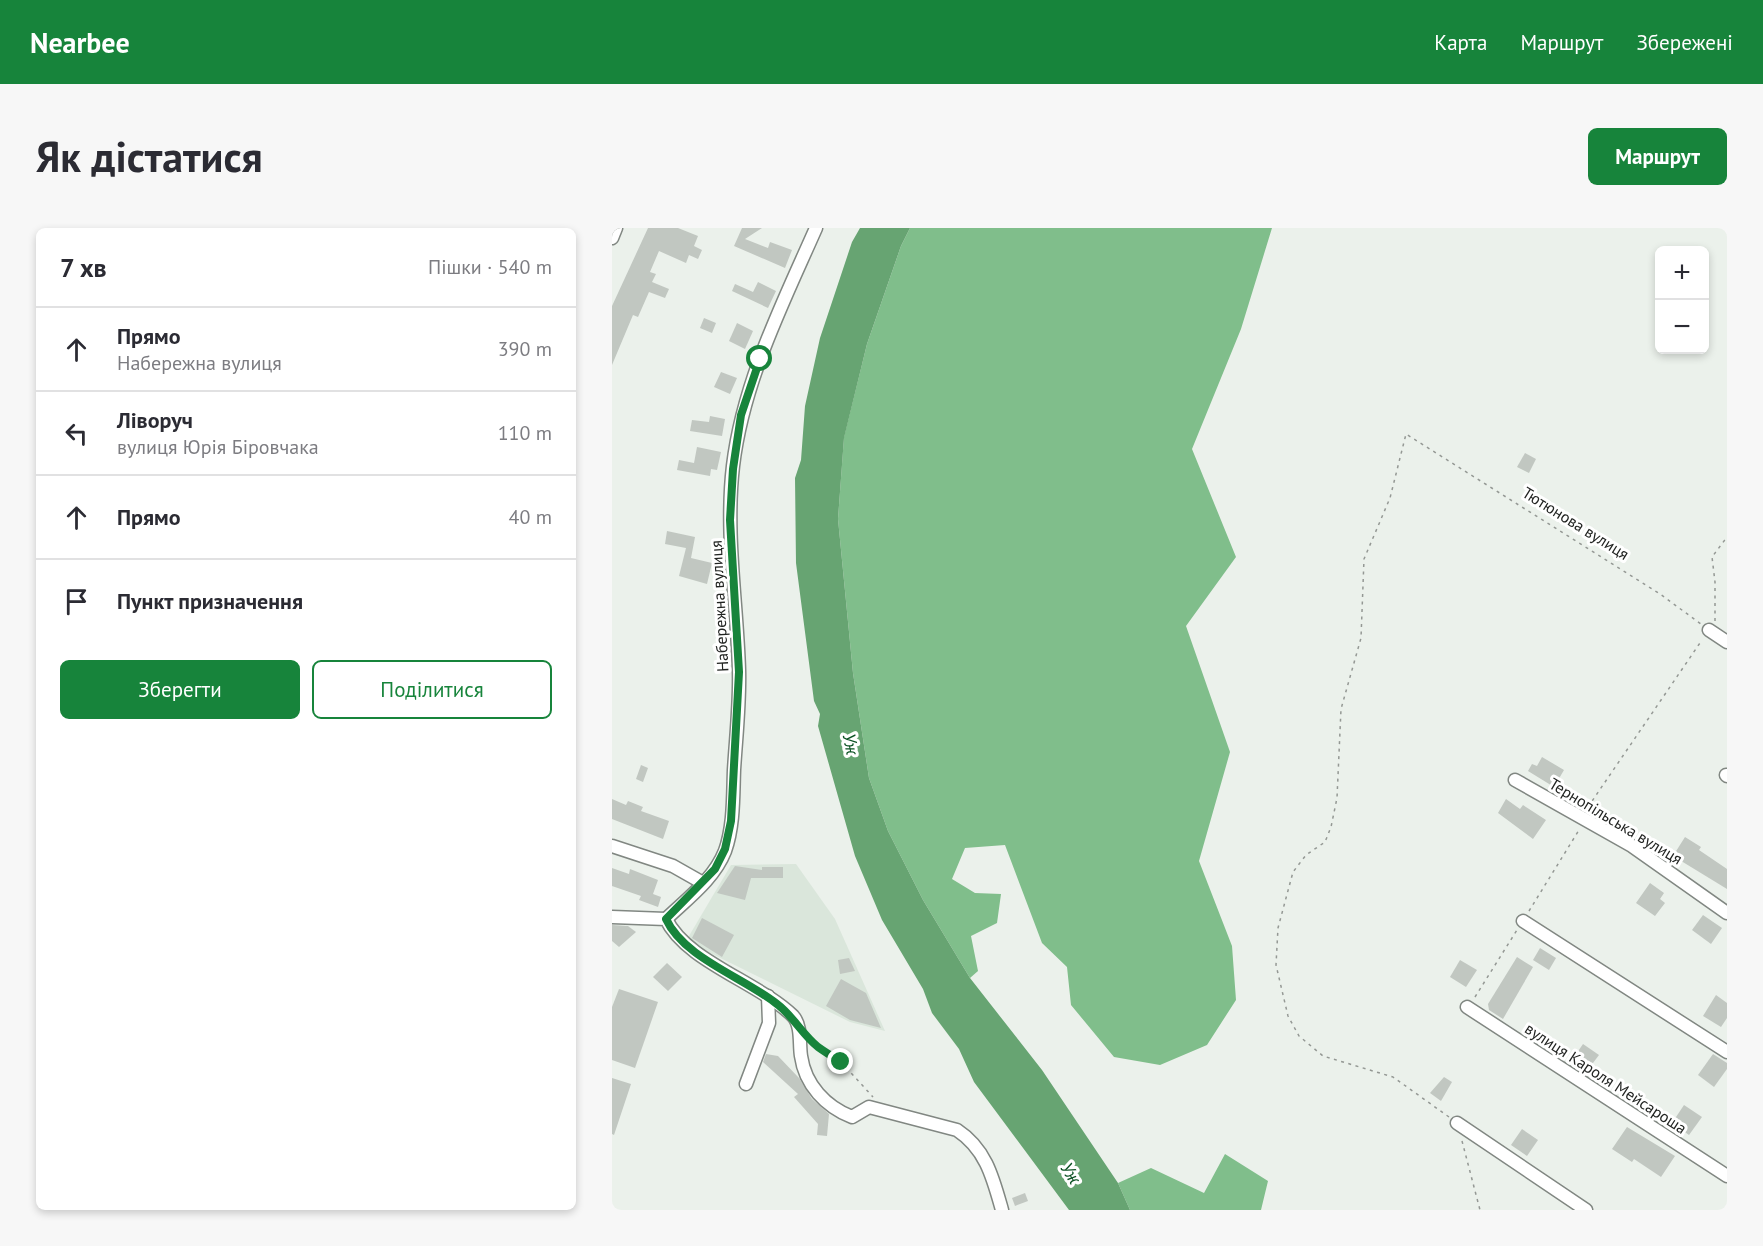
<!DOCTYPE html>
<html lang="uk">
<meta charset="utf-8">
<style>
:root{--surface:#fff;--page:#f7f7f7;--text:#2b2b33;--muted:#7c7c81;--line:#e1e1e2;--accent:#17843b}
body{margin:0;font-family:"PT Sans",sans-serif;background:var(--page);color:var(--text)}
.controls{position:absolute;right:18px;top:18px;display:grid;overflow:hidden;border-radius:9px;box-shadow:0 3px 9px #0003}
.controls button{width:54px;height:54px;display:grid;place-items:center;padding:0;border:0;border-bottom:2px solid var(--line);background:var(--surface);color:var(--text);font:30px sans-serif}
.stop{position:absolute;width:18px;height:18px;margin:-14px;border:4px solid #17843b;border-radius:50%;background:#fff}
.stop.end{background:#17843b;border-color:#fff;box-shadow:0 2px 6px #0008}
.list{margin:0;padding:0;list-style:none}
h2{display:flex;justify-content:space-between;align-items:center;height:78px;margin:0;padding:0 24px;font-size:26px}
h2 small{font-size:20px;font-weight:400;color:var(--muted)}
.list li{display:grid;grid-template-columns:39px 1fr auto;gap:18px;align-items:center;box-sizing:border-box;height:84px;padding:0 24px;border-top:2px solid var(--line)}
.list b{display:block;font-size:22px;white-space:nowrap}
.list p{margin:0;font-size:20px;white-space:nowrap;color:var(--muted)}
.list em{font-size:20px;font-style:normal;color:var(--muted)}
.actions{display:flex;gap:12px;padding:18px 24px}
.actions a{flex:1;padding:14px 0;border:2px solid var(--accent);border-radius:9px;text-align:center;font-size:21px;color:var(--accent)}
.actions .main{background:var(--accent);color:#fff}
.icon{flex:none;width:33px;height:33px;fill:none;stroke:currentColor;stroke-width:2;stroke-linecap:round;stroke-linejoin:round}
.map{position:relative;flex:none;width:1115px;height:982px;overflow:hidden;border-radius:9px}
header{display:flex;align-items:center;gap:36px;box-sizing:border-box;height:84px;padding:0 30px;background:var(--accent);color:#fff}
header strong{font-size:28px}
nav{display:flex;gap:33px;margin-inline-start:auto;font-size:21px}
.intro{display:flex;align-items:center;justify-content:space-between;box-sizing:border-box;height:144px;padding:0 36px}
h1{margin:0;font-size:42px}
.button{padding:15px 27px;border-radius:9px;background:var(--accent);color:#fff;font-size:21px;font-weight:700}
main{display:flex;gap:36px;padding:0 36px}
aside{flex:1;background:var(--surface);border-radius:9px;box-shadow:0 3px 9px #0003}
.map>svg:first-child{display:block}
.built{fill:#dae6db}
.forest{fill:#80be8b}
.water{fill:#67a472}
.building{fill:#c1c7c1}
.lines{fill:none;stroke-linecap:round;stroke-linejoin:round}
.minor-casing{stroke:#818782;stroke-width:15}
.path{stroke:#949894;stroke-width:1.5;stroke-dasharray:3 4.5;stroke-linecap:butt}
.minor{stroke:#fff;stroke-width:12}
.route{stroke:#17843b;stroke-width:8}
.labels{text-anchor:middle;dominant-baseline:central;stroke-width:6;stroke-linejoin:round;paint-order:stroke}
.street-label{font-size:16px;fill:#222422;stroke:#fff}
.water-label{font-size:18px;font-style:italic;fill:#0a5122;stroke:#fff}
</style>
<header>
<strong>Nearbee</strong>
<nav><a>Карта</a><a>Маршрут</a><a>Збережені</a></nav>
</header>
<div class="intro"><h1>Як дістатися</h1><a class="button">Маршрут</a></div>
<main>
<aside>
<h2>7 хв<small>Пішки · 540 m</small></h2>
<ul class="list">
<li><svg class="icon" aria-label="ahead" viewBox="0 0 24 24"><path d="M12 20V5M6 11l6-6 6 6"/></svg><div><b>Прямо</b><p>Набережна вулиця</p></div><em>390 m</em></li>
<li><svg class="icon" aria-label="left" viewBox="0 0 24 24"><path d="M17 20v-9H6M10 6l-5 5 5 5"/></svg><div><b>Ліворуч</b><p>вулиця Юрія Біровчака</p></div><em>110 m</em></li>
<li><svg class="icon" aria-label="ahead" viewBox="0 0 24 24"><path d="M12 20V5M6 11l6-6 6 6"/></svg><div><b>Прямо</b></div><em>40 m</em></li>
<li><svg class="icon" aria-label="arrive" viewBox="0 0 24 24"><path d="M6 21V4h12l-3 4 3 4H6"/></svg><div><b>Пункт призначення</b></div></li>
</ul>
<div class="actions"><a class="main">Зберегти</a><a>Поділитися</a></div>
</aside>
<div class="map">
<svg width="1115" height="982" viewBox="0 0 1115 982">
<rect width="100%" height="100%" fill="#ebf1eb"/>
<path class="built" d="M184,636L223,691L273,803L238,794L74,713L119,637Z"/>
<g class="forest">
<path d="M298,0H660L629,101L580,221L624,329L574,398L618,524L587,633L620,718L624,772L595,817L548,837L502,829L459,777L455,739L430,715L393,617L353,620L340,651L363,665L389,666L385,695L359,708L366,743L358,750L311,672L276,603L257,550L241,445L226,291L232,209L255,116L289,18Z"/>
<path d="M613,926L656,953L649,982H518L506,955L539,940L592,965Z"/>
</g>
<path class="water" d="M248,0H298L289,18L255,116L232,210L226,291L241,445L257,550L276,603L311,672L358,750L430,842L506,955L518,982H457L362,854L347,821L320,785L311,761L270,692L243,628L206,498L208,486L202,473L184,335L183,250L189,232L193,178L208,110L240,14Z"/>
<g class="building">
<path d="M36,0H66L86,8L82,18L90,22L86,31L77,27L74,35L47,23L38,44L44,46L40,54L57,61L53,70L37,64L26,89L21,87L0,137V78Z"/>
<path d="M130,0H150L133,11L156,20L158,14L180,22L173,40L122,18Z"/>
<path d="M146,54L164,63L156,80L120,63L123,56L141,64Z"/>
<path d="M92,90L104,95L100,105L88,100Z"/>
<path d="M125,95L141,103L133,121L117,113Z"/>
<path d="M109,144L125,150L118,166L102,159Z"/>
<path d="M98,188L113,191L110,208L78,203L80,192L97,194Z"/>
<path d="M85,219L109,224L105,242L99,241L98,248L65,242L67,232L82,235Z"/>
<path d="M913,225L924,231L917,245L905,239Z"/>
<path d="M55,303L83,309L79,330L100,335L95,356L67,348L74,320L53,316Z"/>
<path d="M930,529L952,542L942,559L916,543L920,536L925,538Z"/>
<path d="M29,537L36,540L31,554L24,551Z"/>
<path d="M0,571L14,577L16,573L31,579L29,583L57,593L51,611L0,591Z"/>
<path d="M894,571L908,581L911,577L934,592L921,611L886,585Z"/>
<path d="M1073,609L1089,619L1087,622L1115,641V661L1061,628Z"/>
<path d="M123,638L150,642V639H171V650H139L133,672L105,665Z"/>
<path d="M0,640L17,646L18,641L46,652L41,666L49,669L46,679L27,672L29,668L0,658Z"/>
<path d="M1038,655L1052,665L1048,671L1053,675L1043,688L1024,675Z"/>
<path d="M1091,687L1110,700L1099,716L1080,702Z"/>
<path d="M90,690L122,707L110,729L80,710Z"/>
<path d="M0,697L16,698L24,704L7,719L0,713Z"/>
<path d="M928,720L944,730L937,742L921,732Z"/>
<path d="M905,729L921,739L891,791L877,782L876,776Z"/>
<path d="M237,730L243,743L228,746L226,732Z"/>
<path d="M848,732L865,742L854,759L838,749Z"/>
<path d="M55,735L70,749L56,763L41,749Z"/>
<path d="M229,751L254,765L269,800L238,792L214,778Z"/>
<path d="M7,761L46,774L23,840L0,832V779Z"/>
<path d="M1104,767L1115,775V790L1109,799L1091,788Z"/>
<path d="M971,816L987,827L975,843L960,832Z"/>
<path d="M154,826L166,828L187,850L200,871L217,886L215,908L205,907L206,896L182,869L186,866L151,834Z"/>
<path d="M1101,826L1115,835V841L1102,859L1086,847Z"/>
<path d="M832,849L840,854L829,873L818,865Z"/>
<path d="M0,850L19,856L2,907L0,906Z"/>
<path d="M1072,877L1090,889L1077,907L1060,895Z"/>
<path d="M1015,899L1063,928L1049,949L1022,931L1020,934L1000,921Z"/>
<path d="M910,901L926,912L915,928L899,917Z"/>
<path d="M413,965L416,973L403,978L400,970Z"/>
</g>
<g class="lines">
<g class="minor-casing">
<g id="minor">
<path d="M0,10L4,0"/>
<path d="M1097,402L1115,414"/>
<path d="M1114,547L1115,548"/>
<path d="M903,552L1020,618L1115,685"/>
<path d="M0,618L61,638L91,655"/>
<path d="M0,689L54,691C74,733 146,754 181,788C190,798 187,816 189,828C193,857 214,879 240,889L257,879L345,902C374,921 381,950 390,982"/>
<path d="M54,691C76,670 102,651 113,623C122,598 121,568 122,542C124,509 128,475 127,442C125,375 113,306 121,238C131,154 170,77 204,0"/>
<path d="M911,693L1115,824"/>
<path d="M855,779L1115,948"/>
<path d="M134,856L157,795L156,768"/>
<path d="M845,895L974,982"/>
</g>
</g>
<g class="path">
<path d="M1103,393V354L1100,329L1115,309"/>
<path d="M976,579L1090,412"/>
<path d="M917,683L967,602"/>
<path d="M863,769L905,702"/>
<path d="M199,812L229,834L261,869"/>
<path d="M837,889L781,849L711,828L687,808L676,788L664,737L666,700L681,644L694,627L713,614L719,599L725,570L729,481L749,410L752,331L778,270L794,206L1048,366L1089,396"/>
<path d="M850,913L868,982"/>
</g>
<use href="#minor" class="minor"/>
</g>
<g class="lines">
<path class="route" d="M148,131L129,187L121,241L118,292L127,444L119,593L113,621L103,641L54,691C72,730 131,749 165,776C181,788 190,806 206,819C213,824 221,829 229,834"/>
</g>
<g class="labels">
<g class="street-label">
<text transform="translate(964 295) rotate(32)">Тютюнова вулиця</text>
<text transform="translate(107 378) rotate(-93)">Набережна вулиця</text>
<text transform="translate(1004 593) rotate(31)">Тернопільська вулиця</text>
<text transform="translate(994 850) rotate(33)">вулиця Кароля Мейсароша</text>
</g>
<g class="water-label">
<text transform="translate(239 516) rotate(78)">Уж</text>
<text transform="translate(459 945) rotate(57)">Уж</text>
</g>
</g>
</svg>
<div class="controls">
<button>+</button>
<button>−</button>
</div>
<div class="stop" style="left:148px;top:131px"></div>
<div class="stop end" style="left:229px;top:834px"></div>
</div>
</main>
